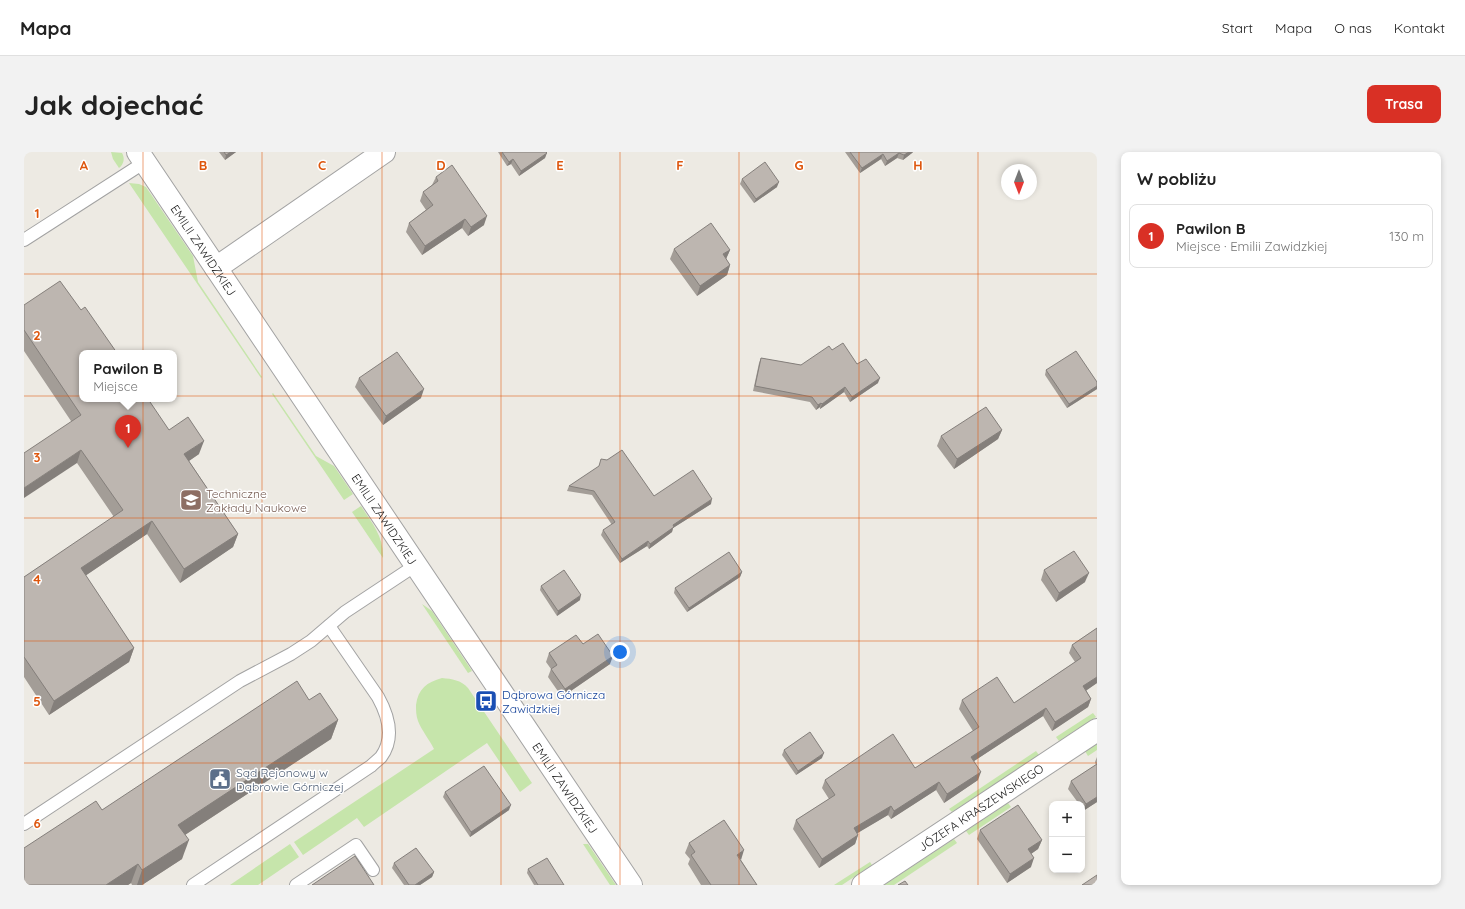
<!DOCTYPE html>
<html lang="pl">
<meta charset="utf-8">
<style>
:root{--surface:#fff;--page:#f2f2f2;--text:#222;--muted:#767676;--line:#e0e0e0;--accent:#d93025}
body{margin:0;font-family:Quicksand,sans-serif;background:var(--page);color:var(--text)}
.controls{position:absolute;right:12px;bottom:12px;display:grid;overflow:hidden;border-radius:8px;box-shadow:0 2px 6px #0003}
.controls button{width:36px;height:36px;display:grid;place-items:center;padding:0;border:0;border-bottom:1px solid var(--line);background:var(--surface);color:var(--text);font:20px sans-serif}
.compass{position:absolute;left:977px;top:12px;width:36px;height:36px;border-radius:50%;background:var(--surface);box-shadow:0 2px 6px #0003;rotate:180deg}
.you{position:absolute;left:596px;top:500px;width:14px;height:14px;margin:-10px;border:3px solid #fff;border-radius:50%;background:#1a73e8;box-shadow:0 0 0 6px #1a73e833}
.badge{display:grid;place-items:center;width:26px;height:26px;border-radius:50%;background:var(--accent);color:#fff;font-size:13px;font-weight:700}
.pin{position:absolute;translate:-50% -33px;filter:drop-shadow(0 1px 2px #0008)}
.pin::after{content:'';position:absolute;top:21px;width:14px;height:12px;background:inherit;clip-path:polygon(0 0,100% 0,50% 100%)}
.popup{position:absolute;left:55px;top:198px;width:98px;height:52px;box-sizing:border-box;display:grid;place-content:center;border-radius:8px;background:var(--surface);filter:drop-shadow(0 1px 3px #0005);font-size:13px;white-space:nowrap;color:var(--muted)}
.popup b{font-size:15px;color:var(--text)}
.popup::after{content:'';position:absolute;left:50%;top:100%;margin-left:-8px;border:8px solid transparent;border-top-color:var(--surface)}
.list{margin:0;padding:0;list-style:none}
h2{display:flex;justify-content:space-between;align-items:center;height:52px;margin:0;padding:0 16px;font-size:17px}
h2 small{font-size:13px;font-weight:400;color:var(--muted)}
.list li{display:grid;grid-template-columns:26px 1fr auto;gap:12px;align-items:center;box-sizing:border-box;height:64px;margin:0 8px 8px;padding:0 8px;border:1px solid var(--line);border-radius:8px}
.list b{display:block;font-size:15px;white-space:nowrap}
.list p{margin:0;font-size:13px;white-space:nowrap;color:var(--muted)}
.list em{font-size:13px;font-style:normal;color:var(--muted)}
.map{position:relative;flex:none;width:1073px;height:733px;overflow:hidden;border-radius:8px}
header{display:flex;align-items:center;gap:24px;box-sizing:border-box;height:56px;padding:0 20px;background:var(--surface);border-bottom:1px solid var(--line)}
header strong{font-size:19px}
nav{display:flex;gap:22px;margin-inline-start:auto;font-size:14px}
.intro{display:flex;align-items:center;justify-content:space-between;box-sizing:border-box;height:96px;padding:0 24px}
h1{margin:0;font-size:28px}
.button{padding:10px 18px;border-radius:8px;background:var(--accent);color:#fff;font-size:14px;font-weight:700}
main{display:flex;gap:24px;padding:0 24px}
aside{flex:1;background:var(--surface);border-radius:8px;box-shadow:0 2px 6px #0003}
.map>svg:first-child{display:block}
.grass{fill:#c6e5ab}
.lines{fill:none;stroke-linecap:round;stroke-linejoin:round}
.lane-casing{stroke:#a3a3a3;stroke-width:14}
.street-casing{stroke:#a3a3a3;stroke-width:24}
.lane{stroke:#fff;stroke-width:12}
.street{stroke:#fff;stroke-width:22}
.wall{fill:#a39d97}
.shaded-wall{fill:#847f7b}
.building{fill:#bdb6b0;stroke:#847f7b}
.grid{fill:none;stroke:#de560d;stroke-width:1;stroke-opacity:0.55}
.labels{text-anchor:middle;dominant-baseline:central;stroke-width:3;stroke-linejoin:round;paint-order:stroke}
.street-label{font-size:12px;fill:#1c1c1c;stroke:#fff}
.education-label{font-size:12px;fill:#785e54;stroke:#fff;text-anchor:start}
.transit-label{font-size:12px;fill:#164399;stroke:#fff;text-anchor:start}
.service-label{font-size:12px;fill:#4e5e75;stroke:#fff;text-anchor:start}
.grid-label{font-size:13px;text-anchor:middle;font-weight:bold;fill:#de560d;stroke:#fff;stroke-width:3;stroke-linejoin:round;paint-order:stroke}
</style>
<header>
<strong>Mapa</strong>
<nav><a>Start</a><a>Mapa</a><a>O nas</a><a>Kontakt</a></nav>
</header>
<div class="intro"><h1>Jak dojechać</h1><a class="button">Trasa</a></div>
<main>
<div class="map">
<svg width="1073" height="733" viewBox="0 0 1073 733">
<rect width="100%" height="100%" fill="#edeae3"/>
<g class="grass">
<path d="M87,0L98,1C101,6 100,12 95,16L89,7Z"/>
<path d="M105,31L115,32L122,35L169,104L174,130L238,225L237,226Z"/>
<path d="M249,241L292,304L310,314L329,342L320,348L248,242Z"/>
<path d="M337,354C348,371 360,385 359,406L328,360Z"/>
<path d="M398,452L408,459L448,519L444,521Z"/>
<path d="M418,526C428,527 437,528 444,536L508,631L496,640L463,591L340,675L333,666L279,703L270,690L410,597C405,587 398,579 394,569C392,564 392,558 392,553C394,537 403,530 418,526Z"/>
<path d="M1069,561L1072,565L1035,589L1032,585Z"/>
<path d="M1073,591V598L1064,604L1061,599Z"/>
<path d="M1012,599L1015,603L928,660L925,657Z"/>
<path d="M984,651L987,655L945,683L942,679Z"/>
<path d="M930,687L933,691L870,733H860Z"/>
<path d="M266,692L275,705L234,733H206Z"/>
<path d="M559,692H564L592,733H586Z"/>
<path d="M846,710L848,713L818,733H810Z"/>
</g>
<g class="lines">
<g class="lane-casing">
<g id="lane">
<path d="M0,88L121,10"/>
<path d="M0,672L216,529L267,502L287,489L321,460L392,413"/>
<path d="M169,733L347,614C350,611 354,608 357,605C371,586 364,563 354,545L305,474"/>
<path d="M272,733L332,693L349,718"/>
</g>
</g>
<g class="street-casing">
<g id="street">
<path id="s1" d="M114,0L607,733"/>
<path d="M192,116L360,0"/>
<path id="s2" d="M839,733L1073,578"/>
</g>
</g>
<use href="#lane" class="lane"/>
<use href="#street" class="street"/>
</g>
<g class="wall">
<path d="M195,0H212L201,8Z"/>
<path d="M474,0H522L521,6L495,24L487,12L483,14Z"/>
<path d="M821,0H889L888,1L879,8L873,6L861,14L857,7L836,21Z"/>
<path d="M412,25L460,73L444,84L438,76L398,103L382,80L385,71L402,58L396,49L399,40L408,33Z"/>
<path d="M718,27L753,35L730,51L716,32Z"/>
<path d="M650,97L706,98L702,107L706,113L703,123L673,144L646,107Z"/>
<path d="M0,153L145,278L175,302L165,309L214,382L209,395L156,431L123,382L61,424L110,496L105,510L25,563L0,525V425L90,365L53,311L47,269L0,199Z"/>
<path d="M808,198L833,212L854,231L826,250L820,240L796,257V255L792,258L786,250L729,239L735,211L737,206L777,213Z"/>
<path d="M1022,218L1073,230V237L1043,256L1021,223Z"/>
<path d="M335,226L397,246L359,273L331,235Z"/>
<path d="M978,278L974,287L930,317L913,294L917,284Z"/>
<path d="M545,334L630,344L687,352L649,376L648,380L625,397L623,394L596,411L577,383L579,378L588,373L568,343L543,339Z"/>
<path d="M1020,418L1061,430L1032,450L1017,428Z"/>
<path d="M718,420L716,425L663,460L650,441L651,436Z"/>
<path d="M517,434L556,448L533,464L516,438Z"/>
<path d="M1073,476V531L1062,538L1067,547L1064,555L1028,579L1019,564L950,609L954,628L920,651L912,638L867,667L864,663L833,681L834,683L831,692L795,716L769,677L772,668L805,647L798,636L801,628L891,616L949,579L935,557L938,548L990,551L1051,510L1045,501L1048,493Z"/>
<path d="M559,492L586,512L538,545L524,525L527,517L522,510L525,501Z"/>
<path d="M285,548L314,568L307,587L161,683L158,707L118,733H108L107,731L104,733H0L78,658Z"/>
<path d="M760,598L798,606L772,623L758,603Z"/>
<path d="M1073,605V650L1059,659L1058,657V652H1055L1044,637L1047,629L1072,613L1071,610Z"/>
<path d="M421,640L485,658L446,685L419,645Z"/>
<path d="M956,678L1018,688L1014,697L1007,702V715L983,731L953,687Z"/>
<path d="M665,691L717,708L733,733H677L664,712L666,707L661,701Z"/>
<path d="M370,711L410,720L408,725L396,733H380L368,716Z"/>
<path d="M504,717L540,733H510L503,721Z"/>
</g>
<g class="shaded-wall">
<path d="M207,0H212L201,8L202,3Z"/>
<path d="M885,0H889L888,1L879,8L880,3Z"/>
<path d="M523,1L521,6L495,24L497,19Z"/>
<path d="M875,1L873,6L861,14L863,9Z"/>
<path d="M859,2L857,7L836,21L838,16Z"/>
<path d="M489,7L487,12L483,14L485,10Z"/>
<path d="M755,30L753,35L730,51L732,47Z"/>
<path d="M463,64L460,73L444,84L447,75Z"/>
<path d="M441,67L438,76L398,103L401,94Z"/>
<path d="M706,98L702,107L695,112L699,102Z"/>
<path d="M706,113L703,123L673,144L676,134Z"/>
<path d="M856,226L854,231L826,250L828,245Z"/>
<path d="M1073,234V237L1043,256L1045,252Z"/>
<path d="M821,235L820,240L796,257L798,252Z"/>
<path d="M400,237L397,246L359,273L362,264Z"/>
<path d="M797,251L796,255L792,258L794,253Z"/>
<path d="M978,278L974,287L930,317L933,307Z"/>
<path d="M180,289L175,302L156,315L160,302Z"/>
<path d="M57,298L53,311L0,346V336Z"/>
<path d="M688,347L687,352L649,376L648,380L625,397L626,392L649,373Z"/>
<path d="M128,369L123,382L52,430L57,416Z"/>
<path d="M214,382L209,395L156,431L160,417Z"/>
<path d="M624,389L623,394L596,411L598,407Z"/>
<path d="M718,420L716,425L663,460L665,456Z"/>
<path d="M1065,421L1061,430L1032,450L1035,441Z"/>
<path d="M557,443L556,448L533,464L534,459Z"/>
<path d="M110,496L105,510L25,563L30,549Z"/>
<path d="M589,504L586,512L538,545L541,537Z"/>
<path d="M1073,525V531L1056,543L1059,534Z"/>
<path d="M1067,547L1064,555L1028,579L1031,570Z"/>
<path d="M1022,556L1019,564L944,613L947,605Z"/>
<path d="M314,568L307,587L147,692L154,673Z"/>
<path d="M800,601L798,606L772,623L774,619Z"/>
<path d="M957,620L954,628L920,651L923,642Z"/>
<path d="M915,630L912,638L867,667L870,659Z"/>
<path d="M1073,645V650L1059,659L1062,652Z"/>
<path d="M487,653L485,658L446,685L447,680Z"/>
<path d="M867,654L864,663L827,685L830,676Z"/>
<path d="M834,683L831,692L795,716L798,707Z"/>
<path d="M165,688L158,707L118,733H113L118,718Z"/>
<path d="M1018,688L1014,697L1001,706L1004,697Z"/>
<path d="M720,698L717,708L713,703Z"/>
<path d="M1010,706L1007,715L983,731L986,722Z"/>
<path d="M114,712L107,731L104,733H82Z"/>
<path d="M410,720L408,725L396,733H391Z"/>
</g>
<g class="building">
<path d="M200,0H207L202,3Z"/>
<path d="M478,0H522L523,1L497,19L489,7L485,10Z"/>
<path d="M826,0H885L880,3L875,1L863,9L859,2L838,16Z"/>
<path d="M741,10L755,30L732,47L718,27Z"/>
<path d="M428,13L463,64L447,75L441,67L401,94L385,71L409,53L399,40L414,29L412,25Z"/>
<path d="M687,71L706,98L699,102L706,113L676,134L650,97Z"/>
<path d="M36,129L57,158L61,155L93,201H58V247H124L145,278L164,265L180,289L160,302L214,382L160,417L128,369L57,416L110,496L30,549L0,505V425L99,358L57,298L0,336V301L57,263L0,178V153Z"/>
<path d="M819,191L833,212L842,207L856,226L828,245L821,235L798,252L797,251L794,253L788,245L731,234L737,206L777,213L805,194L808,198Z"/>
<path d="M1052,199L1073,230V234L1045,252L1022,218Z"/>
<path d="M373,200L400,237L362,264L335,226Z"/>
<path d="M962,255L978,278L933,307L917,284Z"/>
<path d="M598,298L630,344L669,318L688,347L649,373L650,375L626,392L624,389L598,407L579,378L591,370L570,339L545,334L575,314L577,307L583,308Z"/>
<path d="M1050,399L1065,421L1035,441L1020,418Z"/>
<path d="M705,400L718,420L665,456L651,436Z"/>
<path d="M540,418L557,443L534,459L517,434Z"/>
<path d="M1073,476V525L1059,534L1067,547L1031,570L1022,556L947,605L957,620L923,642L915,630L870,659L867,654L830,676L834,683L798,707L772,668L811,643L801,628L869,582L891,616L955,575L938,548L973,525L990,551L1057,506L1048,493Z"/>
<path d="M574,482L589,504L541,537L527,517L533,513L525,501L552,483L559,492Z"/>
<path d="M273,529L285,548L296,541L314,568L154,673L165,688L118,718L114,712L82,733H0V696L72,649L78,658Z"/>
<path d="M786,580L800,601L774,619L760,598Z"/>
<path d="M1073,612V645L1062,652L1047,629Z"/>
<path d="M460,614L487,653L447,680L421,640Z"/>
<path d="M994,653L1018,688L1004,697L1010,706L986,722L956,678Z"/>
<path d="M700,668L720,698L713,703L733,733H687L667,703L671,700L665,691Z"/>
<path d="M392,696L410,720L391,733H385L370,711Z"/>
<path d="M331,704L350,733H288Z"/>
<path d="M523,706L540,733H514L504,717Z"/>
<path d="M1073,723V733H1058Z"/>
<path d="M881,729L884,733H874Z"/>
</g>
<path class="grid" d="M119,0V733M238,0V733M358,0V733M477,0V733M596,0V733M715,0V733M835,0V733M954,0V733M0,122H1073M0,244H1073M0,366H1073M0,489H1073M0,611H1073"/>
<defs>
<g id="school-square" transform="scale(1.15)"><rect x="-9" y="-9" width="18" height="18" rx="4" fill="#8d6e63" stroke="#fff"/><path d="M0-5L7-2L0 1L-7-2ZM-4 1L0 2.5L4 1V4Q0 6-4 4Z" fill="#fff"/></g>
<g id="bus-square" transform="scale(1.15)"><rect x="-9" y="-9" width="18" height="18" rx="4" fill="#1a4fb4" stroke="#fff"/><path d="M-5-6H5V4H4V6H2V4H-2V6H-4V4H-5ZM-3.5-4V0h7V-4ZM-3.5 1.2v1.5H-2V1.2ZM2 1.2v1.5H3.5V1.2Z" fill="#fff"/></g>
<g id="civic-square" transform="scale(1.15)"><rect x="-9" y="-9" width="18" height="18" rx="4" fill="#5c6f8a" stroke="#fff"/><path d="M-.6-6.5H3V-4.5H.6V-3L4-1V1h2V6H-6V1h2V-1L-.6-3ZM-1.2 2.5V6h2.4V2.5Z" fill="#fff"/></g>
</defs>
<g fill-rule="evenodd">
<use href="#school-square" x="167" y="348"/>
<use href="#bus-square" x="462" y="549"/>
<use href="#civic-square" x="196" y="627"/>
</g>
<g class="labels">
<g class="street-label">
<text stroke="none"><textPath href="#s1" startOffset="118">EMILII ZAWIDZKIEJ</textPath></text>
<text stroke="none"><textPath href="#s1" startOffset="442">EMILII ZAWIDZKIEJ</textPath></text>
<text stroke="none"><textPath href="#s1" startOffset="766">EMILII ZAWIDZKIEJ</textPath></text>
<text stroke="none"><textPath href="#s2" startOffset="141">JÓZEFA KRASZEWSKIEGO</textPath></text>
</g>
<g class="education-label">
<text x="182" y="341">Techniczne<tspan x="182" dy="14">Zakłady Naukowe</tspan></text>
</g>
<g class="transit-label">
<text x="478" y="542">Dąbrowa Górnicza<tspan x="478" dy="14">Zawidzkiej</tspan></text>
</g>
<g class="service-label">
<text x="212" y="620">Sąd Rejonowy w<tspan x="212" dy="14">Dąbrowie Górniczej</tspan></text>
</g>
</g>
<g class="grid-label">
<text x="60" y="18">A</text>
<text x="179" y="18">B</text>
<text x="298" y="18">C</text>
<text x="417" y="18">D</text>
<text x="536" y="18">E</text>
<text x="656" y="18">F</text>
<text x="775" y="18">G</text>
<text x="894" y="18">H</text>
<text x="13" y="66">1</text>
<text x="13" y="188">2</text>
<text x="13" y="310">3</text>
<text x="13" y="432">4</text>
<text x="13" y="554">5</text>
<text x="13" y="676">6</text>
</g>
</svg>
<div class="controls">
<button>+</button>
<button>−</button>
</div>
<svg class="compass" viewBox="-18 -18 36 36"><path d="M0-13l5 13h-10z" fill="#e53935"/><path d="M0 13l5-13h-10z" fill="#767676"/></svg>
<div class="you"></div>
<div class="pin badge" style="left:104px;top:296px">1</div>
<div class="popup"><b>Pawilon B</b>Miejsce</div>
</div>
<aside>
<h2>W pobliżu<small></small></h2>
<ul class="list">
<li><span class="badge">1</span><div><b>Pawilon B</b><p>Miejsce · Emilii Zawidzkiej</p></div><em>130 m</em></li>
</ul>
</aside>
</main>
